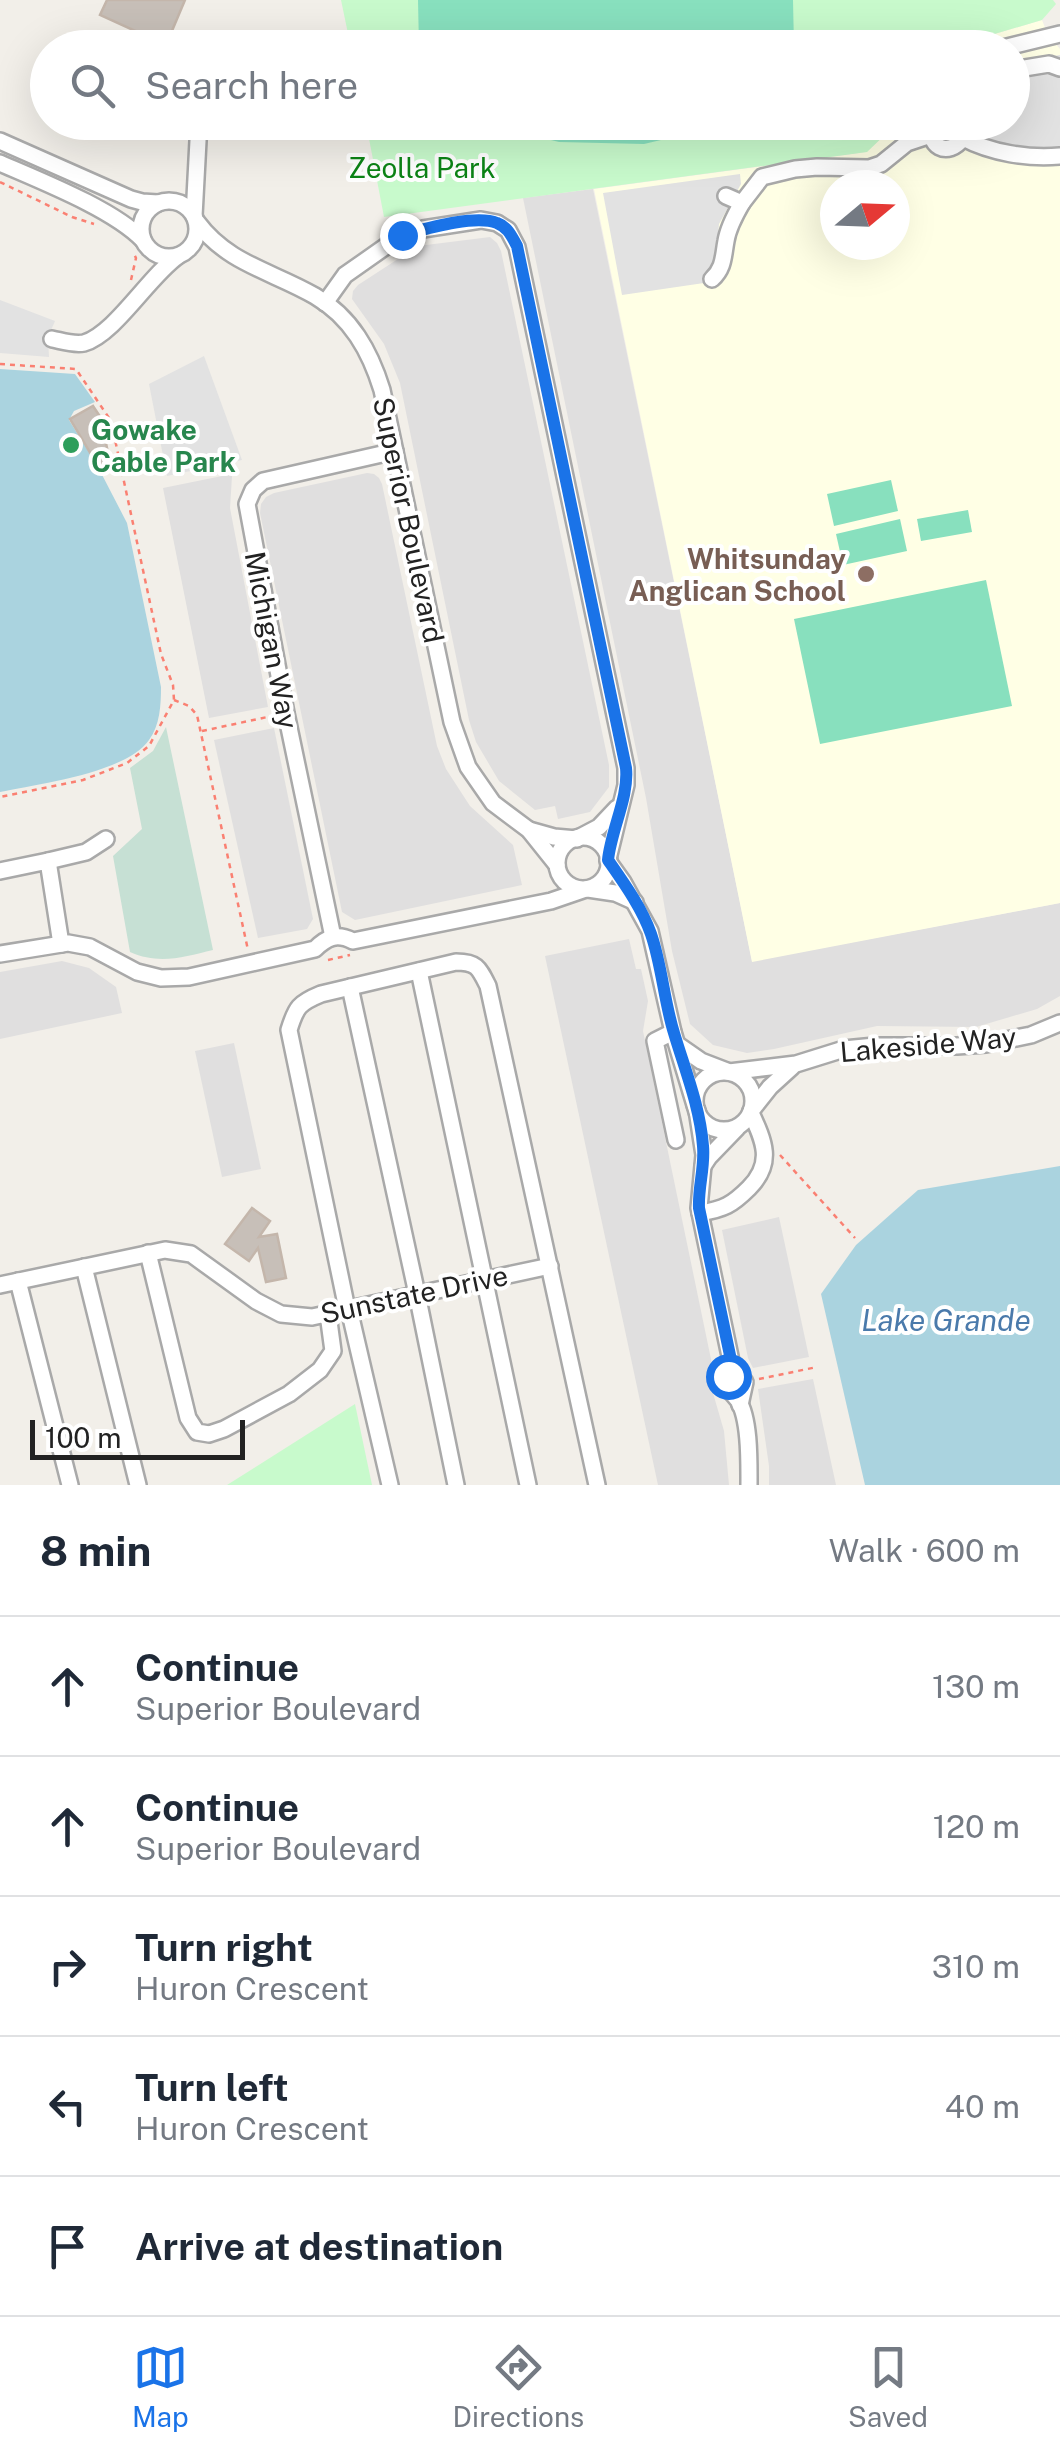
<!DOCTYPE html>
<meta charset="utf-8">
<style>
:root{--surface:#fff;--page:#f6f6f7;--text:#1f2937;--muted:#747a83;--line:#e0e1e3;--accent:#1a73e8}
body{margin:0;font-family:"Public Sans",sans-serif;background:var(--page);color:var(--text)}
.compass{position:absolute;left:820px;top:170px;width:90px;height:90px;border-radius:50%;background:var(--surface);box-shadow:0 10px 40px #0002;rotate:71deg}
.scale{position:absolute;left:30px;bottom:25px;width:215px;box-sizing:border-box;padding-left:10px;border:5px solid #222;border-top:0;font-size:28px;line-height:35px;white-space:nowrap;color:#222;-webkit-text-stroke:8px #fff;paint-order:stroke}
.stop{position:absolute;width:30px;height:30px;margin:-22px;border:8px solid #1a73e8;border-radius:50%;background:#fff}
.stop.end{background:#1a73e8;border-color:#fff;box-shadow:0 2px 10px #0008}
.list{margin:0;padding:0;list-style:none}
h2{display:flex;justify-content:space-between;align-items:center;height:130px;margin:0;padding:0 40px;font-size:42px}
h2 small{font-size:32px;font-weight:400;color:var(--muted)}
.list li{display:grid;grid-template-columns:65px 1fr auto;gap:30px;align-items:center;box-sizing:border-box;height:140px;padding:0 40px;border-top:2px solid var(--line)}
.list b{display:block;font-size:38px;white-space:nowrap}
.list p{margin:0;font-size:32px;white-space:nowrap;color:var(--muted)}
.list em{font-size:32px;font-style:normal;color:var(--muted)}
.icon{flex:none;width:55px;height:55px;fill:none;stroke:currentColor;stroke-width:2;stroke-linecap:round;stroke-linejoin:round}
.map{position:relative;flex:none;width:1060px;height:1485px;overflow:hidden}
.search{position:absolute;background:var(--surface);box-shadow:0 10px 40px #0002;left:30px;right:30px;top:30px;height:110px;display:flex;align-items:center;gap:25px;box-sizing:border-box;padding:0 35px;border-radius:55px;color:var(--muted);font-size:38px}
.sheet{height:830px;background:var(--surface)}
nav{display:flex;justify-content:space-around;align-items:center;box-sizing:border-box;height:140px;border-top:2px solid var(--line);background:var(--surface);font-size:28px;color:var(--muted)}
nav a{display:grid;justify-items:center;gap:5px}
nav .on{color:var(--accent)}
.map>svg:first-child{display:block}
.residential{fill:#e0dfdf}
.education{fill:#ffffe5;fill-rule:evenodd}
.wetland{fill:#c6e0d4}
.park{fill:#c8facc}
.pitch{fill:#88e0be}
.parking{fill:#e2e2e2}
.water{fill:#aad3df}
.building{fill:#c7bfb8;stroke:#c4b6ab;stroke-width:2.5}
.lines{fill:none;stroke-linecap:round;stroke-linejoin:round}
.minor-casing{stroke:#a9a9a9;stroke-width:20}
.path{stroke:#fa8072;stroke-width:2.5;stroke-dasharray:5 5;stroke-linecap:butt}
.minor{stroke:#fff;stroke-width:15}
.route{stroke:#1a73e8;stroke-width:12}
.leisure-dot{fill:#2e9e5b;stroke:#fff;stroke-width:4}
.education-dot{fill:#8d6e63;stroke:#fff;stroke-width:4}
.labels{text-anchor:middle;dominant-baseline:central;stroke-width:8;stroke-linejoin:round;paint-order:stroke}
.park-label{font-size:28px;fill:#0c8416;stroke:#fff}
.leisure-label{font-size:28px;font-weight:bold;fill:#27864d;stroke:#fff;text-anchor:start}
.street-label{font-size:28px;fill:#222;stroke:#fff}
.education-label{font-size:28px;font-weight:bold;fill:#785e54;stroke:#fff;text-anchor:end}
.water-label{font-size:30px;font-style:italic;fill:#4a7aab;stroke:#fff}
</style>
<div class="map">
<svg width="1060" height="1485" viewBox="0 0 1060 1485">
<rect width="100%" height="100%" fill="#f2efe9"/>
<g class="residential">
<path d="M593,189L752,961L1060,903V996L1037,1009L976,1027L877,1026L774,1049L747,1053L713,1045L690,1024L672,951L646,798L523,198Z"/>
<path d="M490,237L497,243L501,251L609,765V787L590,812L558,819L555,806L535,810L499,781L476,742L469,720L400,383L384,344L352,299L353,291L358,285L418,246Z"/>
<path d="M367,473L374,474L379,478L382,484L437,746L446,769L470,806L513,845L522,885L355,920L342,912L260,513L261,504L266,497L274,493Z"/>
<path d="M227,475L232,476L230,508L268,707L209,718L163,488Z"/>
<path d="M274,728L313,919L307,929L258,938L214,740Z"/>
<path d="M629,939L636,969H641L648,1001L643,1031L712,1364L713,1393L724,1431L729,1485H658L545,956Z"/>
<path d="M62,961L89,968L116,987L122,1013L0,1039V972Z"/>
<path d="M234,1043L261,1169L222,1177L195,1051Z"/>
<path d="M779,1217L809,1357L753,1368L748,1358L722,1230Z"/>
<path d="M813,1379L836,1485H769V1466L758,1389Z"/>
</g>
<path class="education" d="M1042,20L1048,35L1060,49V903L752,962L594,189L866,152L889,131L908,123L1012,122V48L958,47L971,41ZM835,185H895V245H835Z"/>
<path class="wetland" d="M166,727L213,950C184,957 159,965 130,952L113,856L142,829L130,768L153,751Z"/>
<g class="park">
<path d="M341,0H1053L1056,4L1042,20L971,41L958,47L351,48Z"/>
<path d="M366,123H908L889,131L867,152L384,217Z"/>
<path d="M355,1404L372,1485H227Z"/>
</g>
<g class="pitch">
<path d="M418,0H793L794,47H419Z"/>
<path d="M483,123V122L720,123L699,131L644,144L559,142Z"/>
<path d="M891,480L898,511L834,526L827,494Z"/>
<path d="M968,510L972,532L921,541L917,519Z"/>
<path d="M900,519L907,551L843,565L836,534Z"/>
<path d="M986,580L1012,706L820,744L794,619Z"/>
</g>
<g class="parking">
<path d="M1060,55V163L1036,166L996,157L968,140L969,123L1012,122L1013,63Z"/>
<path d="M740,174L741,184L719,224L716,256L704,283L622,295L603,193Z"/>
<path d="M0,300L55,321L48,337L49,357L0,353Z"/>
<path d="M204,356L242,460L167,476L149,384Z"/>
</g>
<g class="water">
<path d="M0,369L75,374L95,402L74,411L69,420L98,467L127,523L161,687C161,705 160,725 149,740C126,773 38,784 0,792Z"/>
<path d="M1060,1166V1485H865L821,1294L856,1245L918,1190Z"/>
</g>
<g class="building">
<path d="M107,0H185L166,45L100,15Z"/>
<path d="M93,406L101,418L110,463L98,466L70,419Z"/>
<path d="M252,1208L270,1221L259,1237L277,1234L286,1278L266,1282L258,1248L249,1261L225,1244Z"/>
</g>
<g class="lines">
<g class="minor-casing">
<g id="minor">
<path d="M1003,48L1060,34"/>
<path d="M1012,70L1049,64L1060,68"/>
<path d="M933,122C925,146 948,159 963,138L961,122"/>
<path d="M963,138C991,153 1029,159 1060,156"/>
<path d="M0,141L131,199L142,202L158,203"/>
<path d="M0,163C41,181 113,209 143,240"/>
<circle cx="169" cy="229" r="28"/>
<path d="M742,203L762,177L795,169L817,167L869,168L881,164L907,143L931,135"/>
<path d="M194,216L199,122"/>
<path d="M197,222C228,264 272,271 315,296C351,317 370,351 382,390L452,722L468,767L493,803L529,830L557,865"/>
<path d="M712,279C724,268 723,257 726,241C728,228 735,215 742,203L726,196"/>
<path d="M325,303L345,275L402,235L423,229L481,220L497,223L508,230L517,247L626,768V785L608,859"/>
<path d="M52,339C62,341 73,345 84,343C115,334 149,276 178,256"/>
<path d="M529,830L554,837L577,839"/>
<circle cx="583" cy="863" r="26"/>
<path d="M578,838L599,827L617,808"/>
<path d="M48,861L86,852L106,839"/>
<path d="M608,861L623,882L650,931L673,1032L695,1105"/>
<path d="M0,871L48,861L61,944"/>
<path d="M588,889L615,893L635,902"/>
<path d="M333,937L286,713L247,504L253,490L263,481L395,451"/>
<path d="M0,954L68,943L90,947L137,972L161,978L189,977L315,949C327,937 337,933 353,941L551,901L586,889"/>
<path d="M419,971L528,1485"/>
<path d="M350,987L417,1294L456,1485"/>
<path d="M673,1032L655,1041L676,1140"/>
<path d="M678,1045L701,1061L727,1071"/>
<circle cx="724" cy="1101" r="29"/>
<path d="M729,1072L796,1064L844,1049L875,1046H957L986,1044L1031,1035L1060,1023"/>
<path d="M697,1110L704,1155L699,1208L731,1361L727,1386C730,1391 734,1395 738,1400C750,1419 749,1462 749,1485"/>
<path d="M751,1111L770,1087L792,1067"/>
<path d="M703,1166L709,1157L737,1128"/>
<path d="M700,1213C724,1209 732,1205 749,1188C774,1163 764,1141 751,1113"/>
<path d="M148,1253L188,1418L197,1432L209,1434L224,1429L289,1394L320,1370L333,1351L328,1314"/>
<path d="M84,1267L138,1485"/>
<path d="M18,1281L70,1485"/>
<path d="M0,1285L165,1250L191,1254L256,1301L281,1314L312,1317L550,1266"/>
<path d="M347,1309L289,1030C296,1007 299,1003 321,994L456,962C477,962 479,968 488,986L597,1485"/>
<path d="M349,1309L390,1485"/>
<path d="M731,1361L745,1382L740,1405"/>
</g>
</g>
<g class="path">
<path d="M0,182L72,217L94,224"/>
<path d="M131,280L136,258L134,254"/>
<path d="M0,364L76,369L111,421L161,654L173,685L174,700L149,746L127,763L83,780L0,797"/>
<path d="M174,700L189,706L197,715L248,950"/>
<path d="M202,731L272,716"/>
<path d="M328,960L350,955"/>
<path d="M780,1155L855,1238"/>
<path d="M759,1379L817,1367"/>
</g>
<use href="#minor" class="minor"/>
</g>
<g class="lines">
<path class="route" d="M402,235C425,229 475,214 497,223C508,227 512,237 517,246L626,768C629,797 611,830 608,860C624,883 642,908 651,934C662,966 664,1001 674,1033C685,1070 700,1107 703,1146C705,1167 698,1187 699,1208L731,1360L728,1376"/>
</g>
<circle class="leisure-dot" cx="71" cy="445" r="10"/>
<circle class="education-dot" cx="866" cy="574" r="10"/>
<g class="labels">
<g class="park-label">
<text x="422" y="167">Zeolla Park</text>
</g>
<g class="leisure-label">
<text x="91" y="429">Gowake<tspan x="91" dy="32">Cable Park</tspan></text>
</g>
<g class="street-label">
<text transform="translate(409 520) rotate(78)">Superior Boulevard</text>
<text transform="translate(272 640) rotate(79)">Michigan Way</text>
<text transform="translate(928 1044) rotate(-5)">Lakeside Way</text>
<text transform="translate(414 1294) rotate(-12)">Sunstate Drive</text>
</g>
<g class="education-label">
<text x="846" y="558">Whitsunday<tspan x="846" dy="32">Anglican School</tspan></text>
</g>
<g class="water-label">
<text x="946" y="1320">Lake Grande</text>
</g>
</g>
</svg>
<svg class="compass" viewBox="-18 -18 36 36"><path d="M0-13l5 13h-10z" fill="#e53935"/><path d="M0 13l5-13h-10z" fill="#747a83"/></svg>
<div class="scale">100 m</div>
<div class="stop" style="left:728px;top:1376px"></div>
<div class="stop end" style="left:402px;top:235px"></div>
<div class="search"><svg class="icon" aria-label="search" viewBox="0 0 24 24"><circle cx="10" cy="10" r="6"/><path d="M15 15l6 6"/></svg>Search here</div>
</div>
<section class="sheet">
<h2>8 min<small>Walk · 600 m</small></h2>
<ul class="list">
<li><svg class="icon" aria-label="ahead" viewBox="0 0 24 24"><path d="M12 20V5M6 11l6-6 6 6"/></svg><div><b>Continue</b><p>Superior Boulevard</p></div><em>130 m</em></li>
<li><svg class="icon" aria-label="ahead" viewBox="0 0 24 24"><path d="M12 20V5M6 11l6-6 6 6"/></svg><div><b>Continue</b><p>Superior Boulevard</p></div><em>120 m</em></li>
<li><svg class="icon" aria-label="right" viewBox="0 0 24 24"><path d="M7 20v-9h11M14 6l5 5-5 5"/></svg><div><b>Turn right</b><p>Huron Crescent</p></div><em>310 m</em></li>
<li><svg class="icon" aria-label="left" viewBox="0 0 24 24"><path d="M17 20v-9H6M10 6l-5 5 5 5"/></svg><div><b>Turn left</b><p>Huron Crescent</p></div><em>40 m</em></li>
<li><svg class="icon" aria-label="arrive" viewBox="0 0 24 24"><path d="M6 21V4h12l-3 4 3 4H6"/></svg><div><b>Arrive at destination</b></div></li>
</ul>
</section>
<nav>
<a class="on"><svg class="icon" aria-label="map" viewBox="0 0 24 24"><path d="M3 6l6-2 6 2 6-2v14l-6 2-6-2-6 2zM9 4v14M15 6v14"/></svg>Map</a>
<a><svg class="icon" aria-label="directions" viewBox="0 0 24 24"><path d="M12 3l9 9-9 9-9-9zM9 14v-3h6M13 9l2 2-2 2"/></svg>Directions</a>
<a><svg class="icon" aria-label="saved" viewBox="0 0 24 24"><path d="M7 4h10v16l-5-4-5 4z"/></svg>Saved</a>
</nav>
